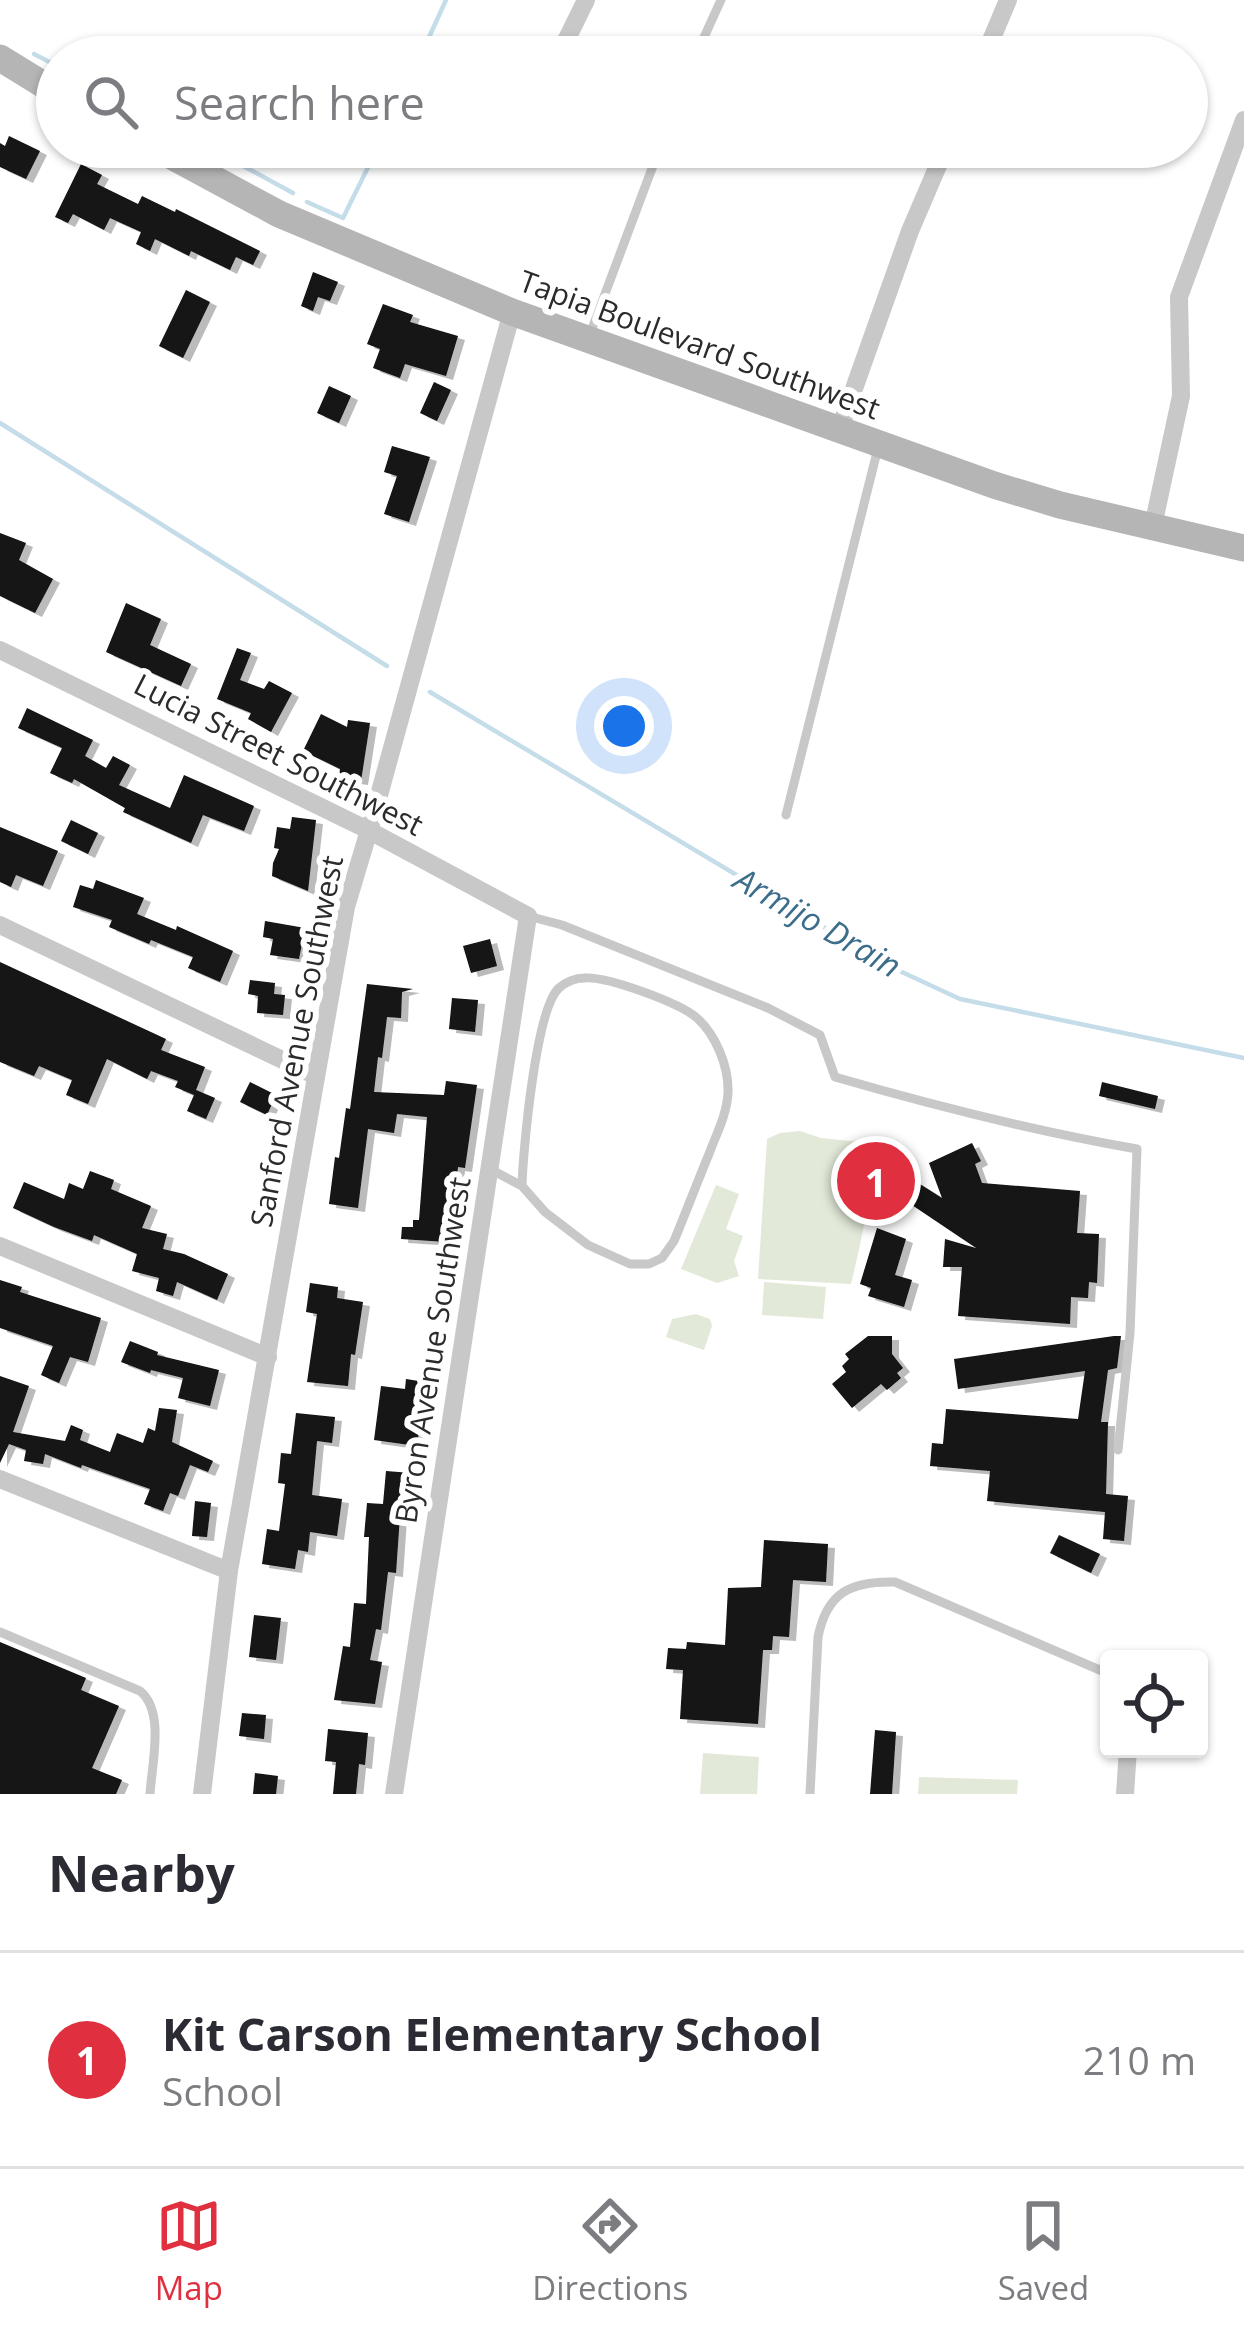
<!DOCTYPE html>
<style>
:root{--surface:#fff;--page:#f2f2f3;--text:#2b2b33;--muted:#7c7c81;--line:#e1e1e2;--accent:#e0303f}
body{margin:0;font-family:"Open Sans",sans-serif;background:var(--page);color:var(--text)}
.controls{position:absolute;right:36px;bottom:36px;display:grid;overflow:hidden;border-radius:12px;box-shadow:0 3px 9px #0004}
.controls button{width:108px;height:108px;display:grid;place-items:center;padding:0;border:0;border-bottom:3px solid var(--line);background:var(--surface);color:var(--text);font:60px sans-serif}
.you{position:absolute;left:624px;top:726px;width:42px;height:42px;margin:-30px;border:9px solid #fff;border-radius:50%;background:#1a73e8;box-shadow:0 0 0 18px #1a73e833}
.badge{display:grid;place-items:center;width:78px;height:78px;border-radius:50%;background:var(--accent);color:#fff;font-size:39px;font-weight:700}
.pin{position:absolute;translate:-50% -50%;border:6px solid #fff;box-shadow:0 3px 12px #0006}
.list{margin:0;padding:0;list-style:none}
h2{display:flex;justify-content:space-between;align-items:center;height:156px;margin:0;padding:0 48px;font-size:51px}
h2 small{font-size:39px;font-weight:400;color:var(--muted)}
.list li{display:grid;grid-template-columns:78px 1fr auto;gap:36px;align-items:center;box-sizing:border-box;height:216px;padding:0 48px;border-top:3px solid var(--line)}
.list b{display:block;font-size:45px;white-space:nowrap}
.list p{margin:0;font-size:39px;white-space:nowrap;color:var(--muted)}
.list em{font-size:39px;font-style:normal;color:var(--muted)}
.icon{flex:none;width:66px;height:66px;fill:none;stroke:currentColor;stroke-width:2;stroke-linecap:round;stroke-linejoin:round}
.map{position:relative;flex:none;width:1244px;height:1794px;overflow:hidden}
.search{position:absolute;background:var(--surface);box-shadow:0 3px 9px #0004;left:36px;right:36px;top:36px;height:132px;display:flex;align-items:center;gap:30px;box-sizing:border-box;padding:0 42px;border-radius:66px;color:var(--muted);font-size:45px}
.sheet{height:372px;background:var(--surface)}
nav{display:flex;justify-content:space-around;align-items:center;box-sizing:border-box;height:168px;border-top:3px solid var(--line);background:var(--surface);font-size:33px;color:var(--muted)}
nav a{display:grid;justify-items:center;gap:6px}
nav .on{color:var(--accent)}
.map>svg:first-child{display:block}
.green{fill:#e2e9d9}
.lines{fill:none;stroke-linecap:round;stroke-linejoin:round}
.stream{stroke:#c5dce9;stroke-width:4.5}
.building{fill:#121212;filter:url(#shadow)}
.lane{stroke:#c8c8c8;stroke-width:9}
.street{stroke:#c8c8c8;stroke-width:18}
.secondary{stroke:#b5b5b5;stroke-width:27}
.labels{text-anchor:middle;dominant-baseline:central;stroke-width:12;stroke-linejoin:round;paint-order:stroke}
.street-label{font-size:30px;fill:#2b2b2b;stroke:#fff}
.water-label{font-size:33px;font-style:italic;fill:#3c6d8a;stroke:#fff}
</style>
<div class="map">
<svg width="1244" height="1794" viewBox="0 0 1244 1794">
<defs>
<filter id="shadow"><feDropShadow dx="7" dy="4" stdDeviation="0" flood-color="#0004"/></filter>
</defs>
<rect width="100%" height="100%" fill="#fff"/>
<g class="green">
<path d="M800,1131L821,1138L870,1143C873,1190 862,1239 851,1284L758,1279L767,1139L780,1133Z"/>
<path d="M716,1185L739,1194L726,1229L743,1236L734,1261L739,1276L717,1283L681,1269Z"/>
<path d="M764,1282L826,1287L823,1319L762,1315Z"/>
<path d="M696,1314L710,1319L712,1326L704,1350L666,1337L672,1319Z"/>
<path d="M703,1753L759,1757L757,1794H700Z"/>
<path d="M919,1777L1018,1780L1017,1794H918Z"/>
</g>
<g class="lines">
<g class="stream">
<path d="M34,54L57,66"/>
<path d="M420,57L446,0"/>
<path d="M207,147L223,155"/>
<path d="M236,162L293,193"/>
<path d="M307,202L343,218L378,147"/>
<path d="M0,423L387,666"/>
<path d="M430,692L889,966L960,999L1244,1058"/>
</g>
</g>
<g class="building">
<path d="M9,136L40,151L26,179L0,167V143L5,146Z"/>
<path d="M81,164L102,175L97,184L138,204L142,196L175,212L176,209L260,251L253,265L236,257L230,270L191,251L189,256L155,239L150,251L136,244L141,232L110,218L104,230L73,214L68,223L55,217Z"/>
<path d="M313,272L338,282L330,301L318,297L313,311L301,306Z"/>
<path d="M186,290L210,302L183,358L159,346Z"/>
<path d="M383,304L413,315L410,322L458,336L446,376L405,364L400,378L373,368L380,349L367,344Z"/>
<path d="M434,382L451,390L437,421L420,413Z"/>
<path d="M329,386L351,396L339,423L317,413Z"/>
<path d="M392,446L430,457L409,522L384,514L397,476L384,472Z"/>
<path d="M0,533L26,543L19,560L53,579L35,613L0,596Z"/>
<path d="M126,603L161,619L150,645L191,664L181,686L106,652Z"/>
<path d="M237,648L251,653L240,680L264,689L269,681L292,693L271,732L248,719L251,713L217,699Z"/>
<path d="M27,708L93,740L85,756L106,768L113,756L130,765L119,785L170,808L184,775L254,806L244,831L203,815L191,843L123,812L125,808L74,779L72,783L50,773L62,748L18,728Z"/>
<path d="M321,714L347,727L348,720L370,723L361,781L339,778L340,769L303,751Z"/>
<path d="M292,817L316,820L308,891L272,876L273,863L279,849L274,848L277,827L290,829Z"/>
<path d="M71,820L98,833L88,854L61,841Z"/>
<path d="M0,827L58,851L43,886L16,875L11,887L0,882Z"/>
<path d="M96,880L144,898L137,914L176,930L177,926L233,951L220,982L188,968L193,957L151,940L149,944L109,927L112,920L73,907L80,885L93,889Z"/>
<path d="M265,921L305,928L299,959L270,955L273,939L263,937Z"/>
<path d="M490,939L497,966L471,973L463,946Z"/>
<path d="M0,962L166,1039L161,1050L205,1067L196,1090L215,1098L206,1119L187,1111L194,1095L175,1087L178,1081L151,1071L147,1079L107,1059L88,1104L66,1095L72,1080L39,1066L34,1076L0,1062Z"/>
<path d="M250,980L275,983L274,994L285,995L283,1015L257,1013L258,996L248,994Z"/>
<path d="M367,984L413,989L402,992L401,1018L387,1017L382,1058L378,1057L374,1092L444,1095L446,1081L477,1085L465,1168L458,1167L454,1207L449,1206L447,1242L401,1239L402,1227H413V1220H419L427,1117L397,1114L394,1133L368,1129L358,1208L329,1204L335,1157L339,1158L346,1108L350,1109Z"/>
<path d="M452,998L478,1000L475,1032L449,1029Z"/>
<path d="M250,1082L276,1095L267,1115L240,1102Z"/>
<path d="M1102,1082L1158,1096L1155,1109L1099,1096Z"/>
<path d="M972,1143L981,1161L975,1164L982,1183L1080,1191L1077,1233L1099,1234L1097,1283L1089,1282L1088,1298L1071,1297L1070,1324L958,1316L962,1267H943L945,1239L976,1248L903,1199L915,1181L942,1198L929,1163Z"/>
<path d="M90,1171L114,1180L111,1189L151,1206L142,1228L167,1234L163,1249L184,1254L228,1274L217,1300L177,1282L173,1296L156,1291L159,1278L132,1271L137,1254L94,1235L92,1241L54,1227L13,1208L24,1182L64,1199L69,1183L83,1189Z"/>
<path d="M877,1228L906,1239L895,1275L912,1280L904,1307L868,1296L871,1288L860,1284Z"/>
<path d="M0,1280L22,1287L20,1292L101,1318L88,1362L70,1357L59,1383L41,1375L53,1346L0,1328Z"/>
<path d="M310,1283L338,1287L337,1298L363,1302L355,1355L351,1354L348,1386L307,1382L317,1314L306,1312Z"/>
<path d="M868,1336H892V1354L903,1368L897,1373L901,1378L887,1390L881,1384L852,1408L832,1384L846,1372L842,1366L849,1359L845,1354Z"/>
<path d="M1114,1336H1121L1117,1368L1108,1370L1101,1422H1108L1106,1494L1128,1496L1124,1541L1103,1539L1105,1512L987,1501L990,1471L930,1466L932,1443L943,1444L946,1409L1078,1419L1085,1371L958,1389L954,1359Z"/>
<path d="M130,1341L158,1352L157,1355L219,1370L210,1406L178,1398L183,1378L151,1370L150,1373L121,1362Z"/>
<path d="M0,1376L29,1386L13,1432L65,1441L71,1425L83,1430L80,1440L110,1452L117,1433L143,1443L148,1428L155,1431L159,1408L177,1410L172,1442L213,1461L208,1472L190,1465L178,1496L170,1493L163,1511L144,1504L150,1489L82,1465L81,1468L45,1454L43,1464L24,1461L26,1450L9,1444L0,1463Z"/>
<path d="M406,1379L425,1382L417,1446L374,1440L381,1386L405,1389Z"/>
<path d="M296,1413L335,1417L332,1443L317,1441L312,1495L342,1499L337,1536L310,1532L308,1552L298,1550L295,1569L262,1564L267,1529L279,1531L285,1484L278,1483L281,1453L291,1454Z"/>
<path d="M386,1471L411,1473L408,1501H401L396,1573L388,1572L381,1630L376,1629L370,1660L382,1662L375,1704L334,1700L343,1646L350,1647L354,1603L366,1604L369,1537H364L367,1503L383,1504Z"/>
<path d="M195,1501L211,1503L207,1537L192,1536Z"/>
<path d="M1059,1535L1100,1554L1091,1573L1050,1553Z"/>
<path d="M764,1540L828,1544L826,1582L793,1580L789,1637L773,1636L772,1650H763L758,1724L680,1719L683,1670L666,1669L668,1648L686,1649L687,1642L725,1645L728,1588L761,1587Z"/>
<path d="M254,1615L281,1618L276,1660L249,1657Z"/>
<path d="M0,1642L86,1678L81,1690L119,1706L92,1768L122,1780L116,1794H0Z"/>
<path d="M242,1713L266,1715L264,1739L239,1736Z"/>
<path d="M328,1729L368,1733L365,1765L359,1764L356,1794H333L336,1762L325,1761Z"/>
<path d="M875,1730L896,1732L892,1794H870Z"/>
<path d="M255,1773L278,1776L276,1794H253Z"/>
</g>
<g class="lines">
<g class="lane">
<path d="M695,57L721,0"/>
<path d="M590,334L660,147"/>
<path d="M786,815L878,448"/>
<path d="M528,916L562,925L768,1008L820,1035L835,1077C935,1106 1035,1131 1137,1149L1130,1333L1118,1450"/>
<path d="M490,1169L522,1186L545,1212L588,1245L630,1264H649L662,1258L674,1241C686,1212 697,1183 709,1154C716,1135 727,1114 728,1093C729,1067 716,1035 697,1018C680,1003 607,976 584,978C576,978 566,982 559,988C536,1008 523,1150 522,1186"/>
<path d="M0,1632L140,1691C165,1711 152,1763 150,1794"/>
<path d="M810,1794L818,1637C827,1592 851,1581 895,1582L1109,1674"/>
</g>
<g class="street">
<path d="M558,57L586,0"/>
<path d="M984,57L1008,0"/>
<path d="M840,428L910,231L946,147"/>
<path d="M1153,526L1181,396L1179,297L1244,120"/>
<path d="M0,650L368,830L528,916L394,1794"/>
<path d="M0,925L316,1076"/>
<path d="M0,1246L268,1357"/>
<path d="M0,1479L229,1571"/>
<path d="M202,1794L229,1571L346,907L373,817L512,312"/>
<path d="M1125,1794L1128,1749"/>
</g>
<g class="secondary">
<path d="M0,58L57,93"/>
<path d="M155,147L279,214L512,312L994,485L1060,505L1244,548"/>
</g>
</g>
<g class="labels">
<g class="street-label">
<text transform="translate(700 344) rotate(20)">Tapia Boulevard Southwest</text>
<text transform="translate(279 754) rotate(27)">Lucia Street Southwest</text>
<text transform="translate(296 1041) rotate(-79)">Sanford Avenue Southwest</text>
<text transform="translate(432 1350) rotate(-81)">Byron Avenue Southwest</text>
</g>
<g class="water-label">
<text transform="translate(818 922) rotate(30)">Armijo Drain</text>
</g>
</g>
</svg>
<div class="controls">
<button><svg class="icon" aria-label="locate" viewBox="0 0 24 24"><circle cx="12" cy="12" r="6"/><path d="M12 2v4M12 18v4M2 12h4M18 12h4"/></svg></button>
</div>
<div class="you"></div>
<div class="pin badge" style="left:876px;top:1181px">1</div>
<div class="search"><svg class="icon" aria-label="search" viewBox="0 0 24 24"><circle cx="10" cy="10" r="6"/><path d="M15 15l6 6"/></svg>Search here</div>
</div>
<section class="sheet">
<h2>Nearby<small></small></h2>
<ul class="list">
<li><span class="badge">1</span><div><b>Kit Carson Elementary School</b><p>School</p></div><em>210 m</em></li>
</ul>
</section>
<nav>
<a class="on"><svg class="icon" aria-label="map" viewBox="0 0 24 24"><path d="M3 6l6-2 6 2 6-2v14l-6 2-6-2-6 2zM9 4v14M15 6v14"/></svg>Map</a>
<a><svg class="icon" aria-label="directions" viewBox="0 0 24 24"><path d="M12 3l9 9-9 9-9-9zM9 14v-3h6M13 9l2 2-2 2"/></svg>Directions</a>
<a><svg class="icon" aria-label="saved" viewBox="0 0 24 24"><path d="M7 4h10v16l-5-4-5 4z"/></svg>Saved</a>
</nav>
